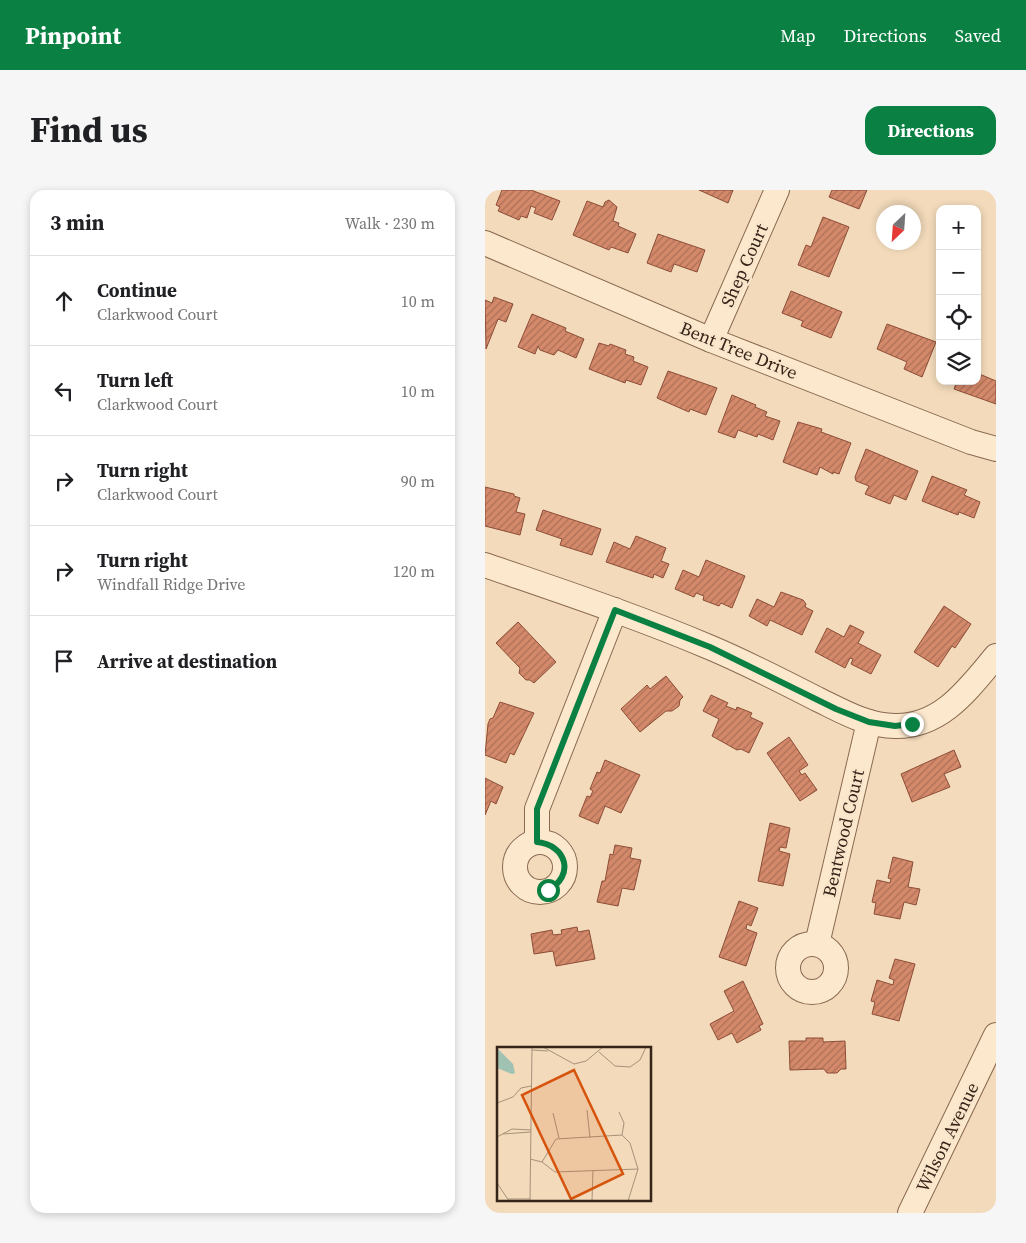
<!DOCTYPE html>
<meta charset="utf-8">
<style>
:root{--surface:#fff;--page:#f6f6f6;--text:#202124;--muted:#757577;--line:#e0e0e0;--accent:#0b8043}
body{margin:0;font-family:"Source Serif 4",serif;background:var(--page);color:var(--text)}
.controls{position:absolute;right:15px;top:15px;display:grid;overflow:hidden;border-radius:10px;box-shadow:0 2px 8px #0003}
.controls button{width:45px;height:45px;display:grid;place-items:center;padding:0;border:0;border-bottom:1px solid var(--line);background:var(--surface);color:var(--text);font:25px sans-serif}
.compass{position:absolute;left:391px;top:15px;width:45px;height:45px;border-radius:50%;background:var(--surface);box-shadow:0 2px 8px #0003;rotate:205deg}
.stop{position:absolute;width:15px;height:15px;margin:-11px;border:4px solid #0b8043;border-radius:50%;background:#fff}
.stop.end{background:#0b8043;border-color:#fff;box-shadow:0 1px 5px #0008}
.list{margin:0;padding:0;list-style:none}
h2{display:flex;justify-content:space-between;align-items:center;height:65px;margin:0;padding:0 20px;font-size:21px}
h2 small{font-size:16px;font-weight:400;color:var(--muted)}
.list li{display:grid;grid-template-columns:32px 1fr auto;gap:15px;align-items:center;box-sizing:border-box;height:90px;padding:0 20px;border-top:1px solid var(--line)}
.list b{display:block;font-size:19px;white-space:nowrap}
.list p{margin:0;font-size:16px;white-space:nowrap;color:var(--muted)}
.list em{font-size:16px;font-style:normal;color:var(--muted)}
.icon{flex:none;width:28px;height:28px;fill:none;stroke:currentColor;stroke-width:2;stroke-linecap:round;stroke-linejoin:round}
.map{position:relative;flex:none;width:511px;height:1023px;overflow:hidden;border-radius:15px}
header{display:flex;align-items:center;gap:30px;box-sizing:border-box;height:70px;padding:0 25px;background:var(--accent);color:#fff}
header strong{font-size:24px}
nav{display:flex;gap:28px;margin-inline-start:auto;font-size:18px}
.intro{display:flex;align-items:center;justify-content:space-between;box-sizing:border-box;height:120px;padding:0 30px}
h1{margin:0;font-size:35px}
.button{padding:12px 22px;border-radius:15px;background:var(--accent);color:#fff;font-size:18px;font-weight:700}
main{display:flex;gap:30px;padding:0 30px}
aside{flex:1;background:var(--surface);border-radius:15px;box-shadow:0 2px 8px #0003}
.map>svg:first-child{display:block}
.building{fill:url(#building-hatch);stroke:#8c4d36}
.lines{fill:none;stroke-linecap:round;stroke-linejoin:round}
.minor-casing{stroke:#8a6952;stroke-width:26}
.minor{stroke:#fce8cd;stroke-width:24}
.route{stroke:#0b8043;stroke-width:6}
.labels{text-anchor:middle;dominant-baseline:central;stroke-width:5;stroke-linejoin:round;paint-order:stroke}
.street-label{font-size:18px;fill:#372419;stroke:#f9e5ca}
.inset-road{fill:none;stroke:#a7917a;stroke-width:1}
.view{fill:#d6540d;fill-opacity:0.15;stroke:#d6540d;stroke-width:2.5}
.inset-edge{fill:none;stroke:#372419;stroke-width:2.5}
</style>
<header>
<strong>Pinpoint</strong>
<nav><a>Map</a><a>Directions</a><a>Saved</a></nav>
</header>
<div class="intro"><h1>Find us</h1><a class="button">Directions</a></div>
<main>
<aside>
<h2>3 min<small>Walk · 230 m</small></h2>
<ul class="list">
<li><svg class="icon" aria-label="ahead" viewBox="0 0 24 24"><path d="M12 20V5M6 11l6-6 6 6"/></svg><div><b>Continue</b><p>Clarkwood Court</p></div><em>10 m</em></li>
<li><svg class="icon" aria-label="left" viewBox="0 0 24 24"><path d="M17 20v-9H6M10 6l-5 5 5 5"/></svg><div><b>Turn left</b><p>Clarkwood Court</p></div><em>10 m</em></li>
<li><svg class="icon" aria-label="right" viewBox="0 0 24 24"><path d="M7 20v-9h11M14 6l5 5-5 5"/></svg><div><b>Turn right</b><p>Clarkwood Court</p></div><em>90 m</em></li>
<li><svg class="icon" aria-label="right" viewBox="0 0 24 24"><path d="M7 20v-9h11M14 6l5 5-5 5"/></svg><div><b>Turn right</b><p>Windfall Ridge Drive</p></div><em>120 m</em></li>
<li><svg class="icon" aria-label="arrive" viewBox="0 0 24 24"><path d="M6 21V4h12l-3 4 3 4H6"/></svg><div><b>Arrive at destination</b></div></li>
</ul>
</aside>
<div class="map">
<svg width="511" height="1023" viewBox="0 0 511 1023">
<defs>
<pattern id="building-hatch" width="6" height="6" patternUnits="userSpaceOnUse" patternTransform="scale(1.25)"><rect width="6" height="6" fill="#d4896b"/><path d="M-1 1l2-2M0 6l6-6M5 7l2-2" fill="none" stroke="#ad7057"/></pattern>
</defs>
<rect width="100%" height="100%" fill="#f2daba"/>
<g class="building">
<path d="M17,0H46L75,11L67,30L49,23L51,18L46,16L42,28L36,26L34,30L13,21L15,17L11,15Z"/>
<path d="M214,0H248L243,13Z"/>
<path d="M347,0H382L374,19L344,7Z"/>
<path d="M124,10L132,17L128,31L134,33L133,36L151,44L143,63L126,57L124,60L88,45L102,11L118,17L120,12Z"/>
<path d="M338,27L364,37L344,87L313,75L321,55L326,57Z"/>
<path d="M173,44L220,60L212,82L189,74L186,82L162,73Z"/>
<path d="M306,101L357,122L346,148L316,136L318,131L297,123Z"/>
<path d="M9,107L28,114L21,132L13,129L1,159L0,110L7,113Z"/>
<path d="M47,124L81,138L80,141L99,149L91,168L73,160L69,165L55,160L53,156L50,164L33,157Z"/>
<path d="M402,134L451,152L437,187L419,179L422,172L392,159Z"/>
<path d="M114,153L124,156L125,154L141,160L140,164L149,167L148,171L163,177L156,195L141,190L140,193L104,179Z"/>
<path d="M183,181L232,198L221,225L205,219L204,222L172,208Z"/>
<path d="M492,183L511,191V214L469,199L472,191H492Z"/>
<path d="M247,205L271,215L270,217L282,222L280,226L295,231L288,250L273,244L272,247L253,240L250,248L233,242Z"/>
<path d="M313,232L337,239L336,242L366,253L354,284L348,282V284L335,277L332,285L298,272Z"/>
<path d="M381,259L433,281L421,310L409,305L405,314L380,304L384,296L371,291L370,287Z"/>
<path d="M447,286L482,300L479,305L495,312L489,328L474,322L473,325L437,311Z"/>
<path d="M0,297L29,304V306L35,308L31,322L40,324L35,345L0,336Z"/>
<path d="M58,320L116,339L107,365L75,355L77,349L51,340Z"/>
<path d="M151,346L181,358L176,371L184,374L178,388L169,384L168,388L121,372L129,352L145,359Z"/>
<path d="M221,370L260,386L247,418L236,413L234,416L218,410L219,406L211,403L209,407L190,399L198,380L214,387Z"/>
<path d="M296,402L318,410L321,414L320,417L328,421L317,445L285,430L282,436L264,426L272,409L289,417Z"/>
<path d="M459,416L486,434L470,458L467,456L453,477L429,462Z"/>
<path d="M33,432L71,472L49,493L45,490H41L34,483L35,478L11,453Z"/>
<path d="M365,435L379,442L373,453L396,465L386,484L366,474L368,469L365,468L360,478L330,462L342,438L359,447Z"/>
<path d="M181,486L198,507L195,510L194,516L187,521H181L155,542L136,519L162,495L165,499Z"/>
<path d="M226,505L243,513L241,516L251,520L252,517L267,523L265,527L278,533L264,563L256,559L252,560L227,546L234,529L218,521Z"/>
<path d="M15,512L49,523L29,565L25,563L21,573L0,565L3,534L5,529L8,528Z"/>
<path d="M304,547L323,575L314,581L317,585L320,583L332,600L315,611L282,563Z"/>
<path d="M469,560L476,577L459,584L465,597L427,612L416,584Z"/>
<path d="M120,570L155,585L136,623L120,616L113,634L94,626L102,606L105,607L108,601L105,599L112,582L115,583Z"/>
<path d="M0,588L18,597L11,614L6,611L0,625Z"/>
<path d="M285,633L305,638L301,658L295,657L294,661L305,664L298,696L273,691Z"/>
<path d="M130,655L147,658L145,668L156,670L149,700L137,698L133,716L112,712L117,691H120L125,664L128,665Z"/>
<path d="M408,667L428,672L423,697L435,699L431,715L419,712L415,729L389,724L391,713L387,712L392,690L405,693L406,689L403,688Z"/>
<path d="M254,711L273,718L266,736L262,734L261,739L272,743L261,776L234,767Z"/>
<path d="M92,737L93,742L104,740L110,769L71,776L68,761L49,764L46,744L67,740L68,745L77,744L76,740Z"/>
<path d="M410,769L430,774L414,831L387,824L390,812L386,811L392,790L408,795L409,790L404,788Z"/>
<path d="M258,791L278,834L274,836L276,840L252,853L247,843L233,850L225,834L249,821L239,801Z"/>
<path d="M321,848H338V852L360,851L361,879H356L352,883H342L339,879L305,880L304,851H321Z"/>
</g>
<g class="lines">
<g class="minor-casing">
<g id="minor">
<path d="M0,53L226,150L486,252L511,259"/>
<path d="M226,150L292,0"/>
<path d="M0,375C75,401 151,426 224,457C260,472 297,491 332,509C357,521 382,536 410,536C457,537 484,498 511,466"/>
<path d="M52,652V619L130,420"/>
<circle cx="55" cy="677" r="25"/>
<circle cx="327" cy="778" r="24"/>
<path d="M332,754L384,532"/>
<path d="M425,1023L511,845"/>
</g>
</g>
<use href="#minor" class="minor"/>
</g>
<g class="lines">
<path class="route" d="M63,700C90,686 82,655 52,652V619L130,420L225,457L351,519L384,532L410,536L427,534"/>
</g>
<g class="labels">
<g class="street-label">
<text transform="translate(259 75) rotate(-66)">Shep Court</text>
<text transform="translate(254 160) rotate(22)">Bent Tree Drive</text>
<text transform="translate(358 643) rotate(-77)">Bentwood Court</text>
<text transform="translate(462 947) rotate(-64)">Wilson Avenue</text>
</g>
</g>
<g transform="translate(12 857)">
<rect width="154" height="154" fill="#f2daba"/>
<path d="M0,1L16,17L18,26L15,27L0,21Z" fill="#9fc2b3"/>
<path class="inset-road" d="M46,0L77,17L89,14L106,0M35,3L51,4M102,5L118,19L133,20L143,13L149,0M0,56L16,50L24,41L34,39M90,63L93,91M122,65L127,76L125,88M56,66L62,91M6,87L34,85M0,90L15,82L34,83M33,112L45,115L58,125L141,122M45,115L59,92L125,88L133,96L141,122L131,154M0,136L12,154M11,152H33M95,153L96,123M33,154L35,0"/>
<path class="view" d="M77,23L126,127L74,152L25,48Z"/>
<rect width="154" height="154" class="inset-edge"/>
</g>
</svg>
<div class="controls">
<button>+</button>
<button>−</button>
<button><svg class="icon" aria-label="locate" viewBox="0 0 24 24"><circle cx="12" cy="12" r="6"/><path d="M12 2v4M12 18v4M2 12h4M18 12h4"/></svg></button>
<button><svg class="icon" aria-label="layers" viewBox="0 0 24 24"><path d="M12 4l9 5-9 5-9-5zM3 14l9 5 9-5"/></svg></button>
</div>
<svg class="compass" viewBox="-18 -18 36 36"><path d="M0-13l5 13h-10z" fill="#e53935"/><path d="M0 13l5-13h-10z" fill="#757577"/></svg>
<div class="stop" style="left:63px;top:700px"></div>
<div class="stop end" style="left:427px;top:534px"></div>
</div>
</main>
